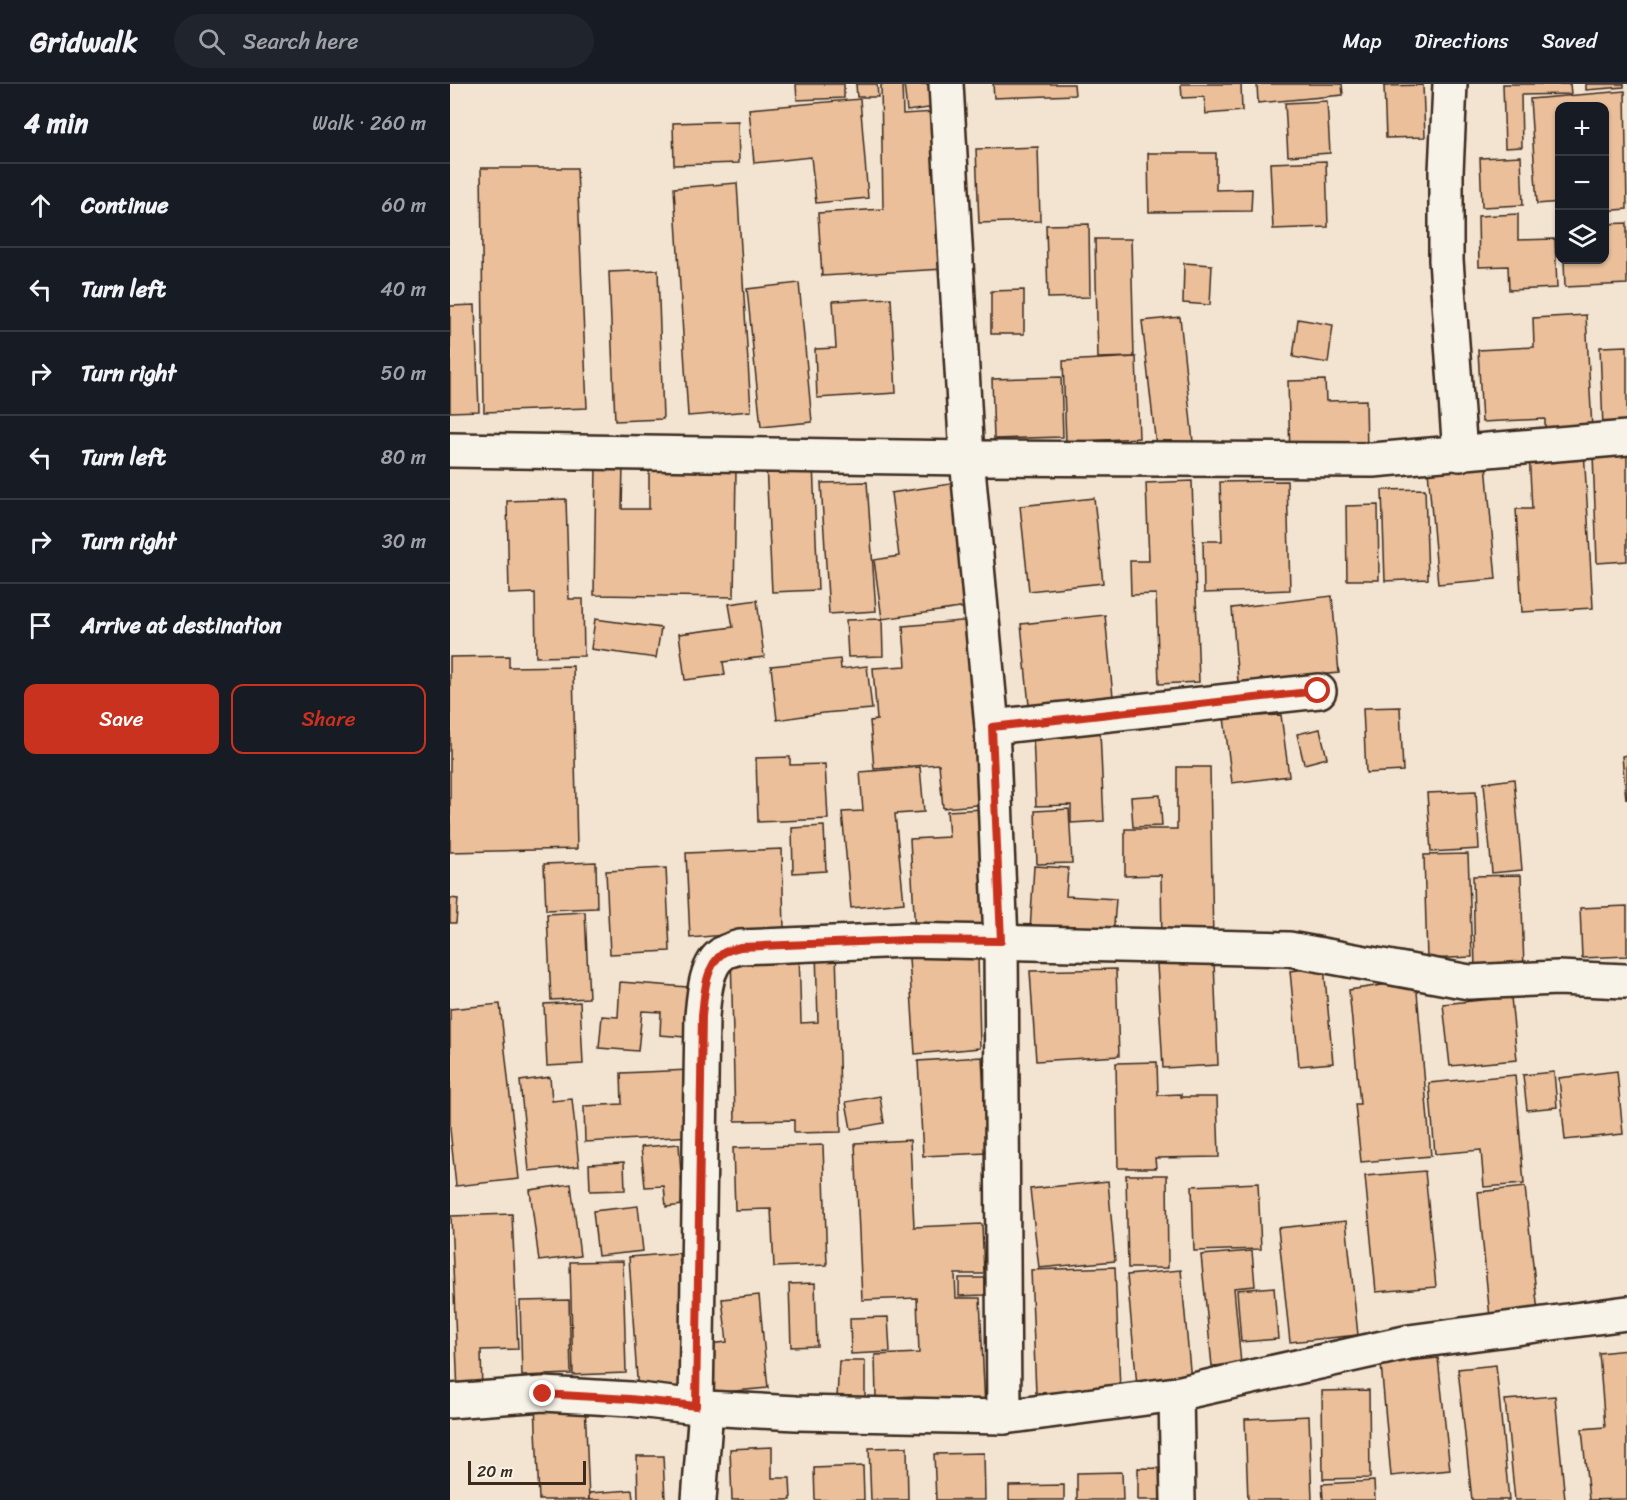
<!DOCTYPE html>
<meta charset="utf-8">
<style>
:root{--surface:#171b24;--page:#20242c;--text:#f1f3f6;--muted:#9ea1a6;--line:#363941;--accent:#c8321e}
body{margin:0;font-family:Sriracha,sans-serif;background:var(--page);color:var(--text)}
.controls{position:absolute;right:18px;top:18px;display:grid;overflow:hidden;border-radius:12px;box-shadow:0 2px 4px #0004}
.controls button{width:54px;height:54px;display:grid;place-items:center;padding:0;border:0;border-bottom:2px solid var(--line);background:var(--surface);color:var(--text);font:30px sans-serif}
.scale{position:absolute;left:18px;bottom:15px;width:118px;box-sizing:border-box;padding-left:6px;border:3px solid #3b2a1e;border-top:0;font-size:16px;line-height:21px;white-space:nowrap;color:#3b2a1e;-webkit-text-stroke:4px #f7f3e8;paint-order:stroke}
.stop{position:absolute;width:18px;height:18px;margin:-14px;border:4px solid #c8321e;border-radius:50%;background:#fff}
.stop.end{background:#c8321e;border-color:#fff;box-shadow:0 2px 6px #0008}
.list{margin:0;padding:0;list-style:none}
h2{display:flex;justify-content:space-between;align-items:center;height:78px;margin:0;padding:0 24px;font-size:26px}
h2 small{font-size:20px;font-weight:400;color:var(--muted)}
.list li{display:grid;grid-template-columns:39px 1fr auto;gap:18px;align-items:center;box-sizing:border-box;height:84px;padding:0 24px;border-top:2px solid var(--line)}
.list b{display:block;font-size:22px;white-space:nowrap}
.list em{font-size:20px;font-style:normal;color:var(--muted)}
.actions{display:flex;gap:12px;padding:18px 24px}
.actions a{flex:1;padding:14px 0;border:2px solid var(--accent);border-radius:12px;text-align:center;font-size:21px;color:var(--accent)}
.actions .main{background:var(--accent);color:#fff}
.icon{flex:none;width:33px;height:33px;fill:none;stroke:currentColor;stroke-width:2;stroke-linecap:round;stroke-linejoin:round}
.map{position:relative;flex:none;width:1177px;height:1416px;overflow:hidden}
header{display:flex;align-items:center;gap:36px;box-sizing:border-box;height:84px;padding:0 30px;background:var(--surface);border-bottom:2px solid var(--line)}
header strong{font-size:28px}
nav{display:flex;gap:33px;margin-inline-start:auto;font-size:21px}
.search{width:420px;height:54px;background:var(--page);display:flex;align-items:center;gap:15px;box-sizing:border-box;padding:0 21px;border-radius:33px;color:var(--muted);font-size:22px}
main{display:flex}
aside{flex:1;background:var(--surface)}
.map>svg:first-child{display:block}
.building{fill:#eabf9a;stroke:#3b2a1e;stroke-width:1.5}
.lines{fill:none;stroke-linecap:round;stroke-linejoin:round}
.street-casing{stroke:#3b2a1e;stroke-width:38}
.street{stroke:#f7f3e8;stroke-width:33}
.route{stroke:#c8321e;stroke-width:8}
</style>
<header>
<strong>Gridwalk</strong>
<div class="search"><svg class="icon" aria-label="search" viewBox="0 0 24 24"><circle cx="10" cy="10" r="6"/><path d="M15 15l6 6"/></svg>Search here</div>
<nav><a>Map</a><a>Directions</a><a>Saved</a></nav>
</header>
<main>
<aside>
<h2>4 min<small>Walk · 260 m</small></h2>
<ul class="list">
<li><svg class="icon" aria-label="ahead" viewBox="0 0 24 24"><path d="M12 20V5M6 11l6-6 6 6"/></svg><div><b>Continue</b></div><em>60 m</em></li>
<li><svg class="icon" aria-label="left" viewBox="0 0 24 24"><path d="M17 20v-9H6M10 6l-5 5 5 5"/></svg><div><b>Turn left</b></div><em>40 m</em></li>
<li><svg class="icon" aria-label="right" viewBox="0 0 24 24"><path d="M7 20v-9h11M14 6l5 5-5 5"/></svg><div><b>Turn right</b></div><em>50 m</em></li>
<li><svg class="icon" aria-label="left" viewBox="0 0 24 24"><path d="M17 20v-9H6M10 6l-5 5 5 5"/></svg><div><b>Turn left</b></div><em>80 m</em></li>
<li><svg class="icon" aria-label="right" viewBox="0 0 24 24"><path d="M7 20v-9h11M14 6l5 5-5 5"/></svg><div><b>Turn right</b></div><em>30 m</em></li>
<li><svg class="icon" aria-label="arrive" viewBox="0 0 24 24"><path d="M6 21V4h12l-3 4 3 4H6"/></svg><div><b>Arrive at destination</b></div></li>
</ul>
<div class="actions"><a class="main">Save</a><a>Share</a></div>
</aside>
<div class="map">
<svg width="1177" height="1416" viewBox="0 0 1177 1416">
<rect width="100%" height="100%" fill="#f3e3d1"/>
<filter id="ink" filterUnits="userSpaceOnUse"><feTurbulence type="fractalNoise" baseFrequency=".0167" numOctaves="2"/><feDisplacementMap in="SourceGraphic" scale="12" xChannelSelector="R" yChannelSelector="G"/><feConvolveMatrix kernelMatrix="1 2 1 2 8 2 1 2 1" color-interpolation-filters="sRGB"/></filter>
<g filter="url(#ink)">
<g class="building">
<path d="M346,0H394V14L347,16Z"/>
<path d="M406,0H427L428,13H407Z"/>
<path d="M431,0H452L453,30L485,28L494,185L372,192L368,129L433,125Z"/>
<path d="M454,0H493V22L457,27Z"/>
<path d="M543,0H624L625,11L544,14Z"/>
<path d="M731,0H791L792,27L756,30L754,13L732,14Z"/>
<path d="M807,0H892L893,11L808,19Z"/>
<path d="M1053,0H1120L1121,10L1071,11L1072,63L1055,64Z"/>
<path d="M1136,0H1174V3L1136,6Z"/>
<path d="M973,1L975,53L936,54L934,2Z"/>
<path d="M1175,7L1177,125L1154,127V22H1110V118L1087,120L1080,15Z"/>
<path d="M410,15L418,114L366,119L361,73L304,79L299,25Z"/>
<path d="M877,17L880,69L838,72L835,19Z"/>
<path d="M288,37L289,79L224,81L223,39Z"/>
<path d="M588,63L590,137L529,139L526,65Z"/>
<path d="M698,69H766V106L802,105L801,127L699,128Z"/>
<path d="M1071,72L1073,121L1032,123L1030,74Z"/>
<path d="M876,77L878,143L823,145L820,79Z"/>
<path d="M31,84H127L137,324L34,328Z"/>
<path d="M287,99L301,327L238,332L224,104Z"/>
<path d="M1068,130V156L1105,155L1107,204L1059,206L1058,182L1029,183L1028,132Z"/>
<path d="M1177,139V200L1115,203L1114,176H1154V140Z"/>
<path d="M639,140L640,213L598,214L596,141Z"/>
<path d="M645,155H681L684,273L648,274Z"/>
<path d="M734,179L762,181L760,221L733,219Z"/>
<path d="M208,186L213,335L165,337L159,188Z"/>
<path d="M349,199L362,338L311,343L297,205Z"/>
<path d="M574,206V250H541V207Z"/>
<path d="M441,214L446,309L367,314L365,265L386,264L383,217Z"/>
<path d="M25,221L29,327L0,328V222Z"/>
<path d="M1136,231L1142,345L1095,347V335L1032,338L1028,266L1084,263L1083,234Z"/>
<path d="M730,233L743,358L706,362L692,237Z"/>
<path d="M848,235L883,241L878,279L843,273Z"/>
<path d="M1177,262V342L1153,344L1150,263Z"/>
<path d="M686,273L689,354L616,358L613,277Z"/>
<path d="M611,293L613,353L544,355L542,295Z"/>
<path d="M875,296L876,317L916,316L917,371L840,373L838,297Z"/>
<path d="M1134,365L1143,524L1072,528L1066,425H1082L1079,368Z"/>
<path d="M1177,369V477L1147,479L1143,370Z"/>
<path d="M363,379L368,506L322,508L316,380Z"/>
<path d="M1036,380L1046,495L988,500L978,386Z"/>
<path d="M146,381H173L172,425H199V385L286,386L284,513L144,511Z"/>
<path d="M742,397L749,598L709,600L706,510L681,511L680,477H699L696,399Z"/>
<path d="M837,397L840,506L754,509L753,457H772L770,398Z"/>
<path d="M417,398L426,527L379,530L371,399Z"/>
<path d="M507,399L524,522L432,535L424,476L449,472L441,409Z"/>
<path d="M975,405L978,495L935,497L932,406Z"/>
<path d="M644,414L653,499L579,507L570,422Z"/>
<path d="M116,415L119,515H133L134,572L86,573L85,509L59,510L57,417Z"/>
<path d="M928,421L929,496H897L896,422Z"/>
<path d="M882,512L889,589L788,598L782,524Z"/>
<path d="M307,516L314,573L273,578L275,591L235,596L229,550L283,543L279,520Z"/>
<path d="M655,531L664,623L580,632L571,540Z"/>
<path d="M145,535L211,544L206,574L141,565Z"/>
<path d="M432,535L433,572L398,573L396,536Z"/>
<path d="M523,536L538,720L493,724L489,680L424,685L420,637L427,636L423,584L456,582L453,542Z"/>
<path d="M59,572V583L123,582L127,765L0,768V573Z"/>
<path d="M390,575L391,585L417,582L422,625L373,629L327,636L321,582Z"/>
<path d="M950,623L953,687L916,689L913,624Z"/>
<path d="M831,631L839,692L782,699L774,633Z"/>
<path d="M870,645L877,674L854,680L847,650Z"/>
<path d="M650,647L654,737L621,739V721L586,722L583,650Z"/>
<path d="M1177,671V715H1176L1172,672Z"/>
<path d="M340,673V681L375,680L378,735L308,738L306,674Z"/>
<path d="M470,683L474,728L445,730L454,819L401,824L392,728L413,727L410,688Z"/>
<path d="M727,683H760L763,859L712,860L711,791L675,792V745H727Z"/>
<path d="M1064,695L1072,786L1042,789L1034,699Z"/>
<path d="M1026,707L1029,765L981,768L977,709Z"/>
<path d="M710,711L712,742L683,743L681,713Z"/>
<path d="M533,725L540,844L465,849L460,755L499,753L497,727Z"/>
<path d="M619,725L622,779L587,780L585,727Z"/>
<path d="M374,742L376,787L343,789L342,744Z"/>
<path d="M332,765L334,846L240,854L236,769Z"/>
<path d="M1018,770L1022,873L977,875L974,771Z"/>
<path d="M146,778L147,824L96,826L94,780Z"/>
<path d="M584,782L618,784L616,812L666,815L663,853L580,847Z"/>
<path d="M216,784L220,867L160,870L156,787Z"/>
<path d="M1071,791L1074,886L1025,888L1023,792Z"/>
<path d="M0,814L8,815L6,839H0Z"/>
<path d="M1177,822V872L1132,874L1130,824Z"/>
<path d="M135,828L139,914L101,916L97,830Z"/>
<path d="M349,866L351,939L368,938L366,867H386L391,1048L344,1049V1036L285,1037L281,868Z"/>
<path d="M528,872L530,964L465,970L459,874Z"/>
<path d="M764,878L768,981L713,984L707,880Z"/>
<path d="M874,883L883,979L849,982L840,887Z"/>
<path d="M666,885L669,972L586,977L580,887Z"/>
<path d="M966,896L981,1072L911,1078L905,1020H910L899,906Z"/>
<path d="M170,898L251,904L248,954L210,951L211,928L192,927L188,967L149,964L152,932L168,933Z"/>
<path d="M1061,913L1067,976L1000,982L993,920Z"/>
<path d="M130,918L133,980L97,982L94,920Z"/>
<path d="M50,920L69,1095L6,1102L0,1045V925Z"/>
<path d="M532,973L537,1069L473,1072L468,977Z"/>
<path d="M707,978L708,1011L731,1010V1013H767L769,1073L705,1074L706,1084H668L666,979Z"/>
<path d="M240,986L243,1052L135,1058L134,1022L172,1020L171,989Z"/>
<path d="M1167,987L1173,1050L1115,1056L1109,994Z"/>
<path d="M1104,988L1107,1023L1077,1026L1073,991Z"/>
<path d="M1065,991L1074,1100L1034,1103L1031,1066L985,1070L979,999Z"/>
<path d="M100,993L102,1017L122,1015L129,1082L79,1087L70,997Z"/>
<path d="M430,1012L434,1039L401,1045L396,1018Z"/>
<path d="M460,1056L464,1143L532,1140L534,1190H505L506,1214H530L535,1325L464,1328V1312L426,1314L425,1271L469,1269L467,1214L412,1216L405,1059Z"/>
<path d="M229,1060L233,1121L216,1123L214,1102L195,1103L191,1063Z"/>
<path d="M373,1061L377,1181L324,1183L321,1125L285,1126L283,1064Z"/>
<path d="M174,1078L175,1106L140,1107L139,1080Z"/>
<path d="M975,1087L986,1203L926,1208L915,1092Z"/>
<path d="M676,1091H717L718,1184H678Z"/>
<path d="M658,1097L665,1177L589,1184L580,1105Z"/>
<path d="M808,1099L811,1165L744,1167L742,1102Z"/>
<path d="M121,1100L130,1172L89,1177L80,1106Z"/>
<path d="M1075,1103L1088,1229L1040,1234L1028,1108Z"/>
<path d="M188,1122L193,1167L148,1172L143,1127Z"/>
<path d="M62,1130L68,1265L31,1266L32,1309L8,1310L1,1132Z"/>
<path d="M896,1137L908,1251L840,1258L828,1144Z"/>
<path d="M802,1167L805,1202L784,1204L791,1280L762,1282L751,1171Z"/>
<path d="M229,1169L238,1307L188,1310L179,1173Z"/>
<path d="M173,1177L176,1289L123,1291L120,1178Z"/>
<path d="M665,1183L670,1306L586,1309L581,1186Z"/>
<path d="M731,1186L741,1297L687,1302L677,1191Z"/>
<path d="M509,1194H535V1211L509,1212Z"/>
<path d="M365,1199L367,1262L341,1263L339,1200Z"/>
<path d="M824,1203L828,1255L791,1258L787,1206Z"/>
<path d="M309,1211L318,1304L262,1309L258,1260L277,1258L272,1215Z"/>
<path d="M119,1216L121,1290L72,1292L70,1217Z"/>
<path d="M438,1233L440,1268L401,1270L400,1234Z"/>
<path d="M1177,1266V1415L1139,1416L1132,1345L1155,1343L1149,1269Z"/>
<path d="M988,1274L1000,1386L941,1392L931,1280Z"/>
<path d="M389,1277H415V1316L387,1314Z"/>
<path d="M1046,1281L1059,1416H1022L1008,1285Z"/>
<path d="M919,1306L920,1394L873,1395L872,1307Z"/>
<path d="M1105,1312L1115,1416H1065L1055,1316Z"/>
<path d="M135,1318L139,1416H89L85,1320Z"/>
<path d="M859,1332L862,1416H798L795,1335Z"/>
<path d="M322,1363V1394H340L341,1416H282L280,1365Z"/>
<path d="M457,1363L458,1416H421L419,1364Z"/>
<path d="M534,1369L535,1416H486L484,1370Z"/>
<path d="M187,1372H213L215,1416H188Z"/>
<path d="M413,1382L414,1416H365L364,1384Z"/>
<path d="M688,1384L738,1385V1416H688Z"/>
<path d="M672,1388L673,1416H627V1389Z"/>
<path d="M924,1397L925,1416H873L872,1400Z"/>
<path d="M614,1401V1416H559V1402Z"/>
<path d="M182,1406L183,1416H139V1409Z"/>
</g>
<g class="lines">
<g class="street-casing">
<g id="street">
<path d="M496,0L517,374L542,643L551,857L554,1333"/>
<path d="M1000,0L996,88V176L1010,370"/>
<path d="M0,366L517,374L923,376L1177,354"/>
<path d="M542,643L869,607"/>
<path d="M726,1310L728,1416"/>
<path d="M0,1317L93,1310L180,1315L256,1324L346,1329L554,1333L726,1310L959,1258L1177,1229"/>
<path d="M246,1322L252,932C254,913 255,882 272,870C277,866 284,865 290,863L456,856L839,865L1019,898L1108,894L1175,897"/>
<path d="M249,1416L256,1324"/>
</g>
</g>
<use href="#street" class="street"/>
</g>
</g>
<g class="lines" filter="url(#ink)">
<path class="route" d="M93,1310L180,1315L246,1322L252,932C254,913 255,882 272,870C277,866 284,865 290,863L456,856L551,857L542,643L868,607"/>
</g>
</svg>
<div class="controls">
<button>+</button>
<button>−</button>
<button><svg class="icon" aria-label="layers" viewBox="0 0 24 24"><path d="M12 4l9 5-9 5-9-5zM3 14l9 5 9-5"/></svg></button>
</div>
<div class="scale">20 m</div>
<div class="stop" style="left:868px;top:607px"></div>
<div class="stop end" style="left:93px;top:1310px"></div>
</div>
</main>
